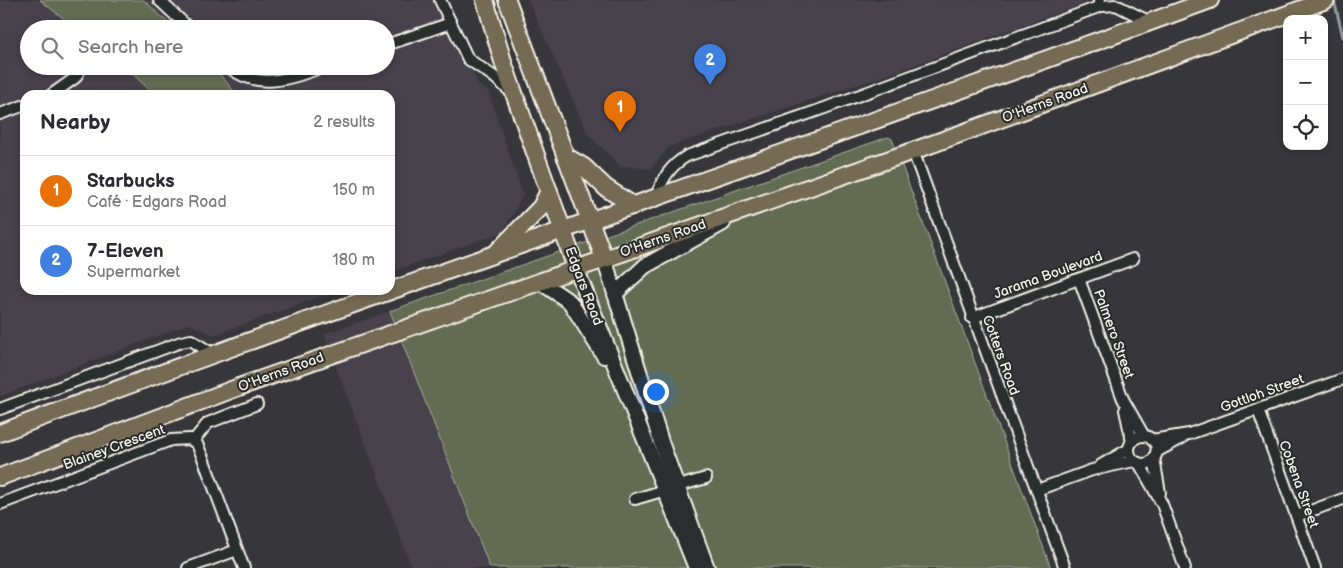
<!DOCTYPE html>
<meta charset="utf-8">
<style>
:root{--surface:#fff;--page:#f7f7f7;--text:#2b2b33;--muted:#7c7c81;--line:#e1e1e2;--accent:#b45309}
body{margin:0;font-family:"Balsamiq Sans",sans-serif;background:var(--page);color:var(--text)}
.controls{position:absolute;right:15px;top:15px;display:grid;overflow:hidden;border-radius:10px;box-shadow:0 2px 8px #0003}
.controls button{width:45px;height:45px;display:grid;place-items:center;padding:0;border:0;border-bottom:1px solid var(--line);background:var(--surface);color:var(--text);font:25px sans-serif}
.you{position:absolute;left:655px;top:391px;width:18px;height:18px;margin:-12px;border:4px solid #fff;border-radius:50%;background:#1a73e8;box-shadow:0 0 0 8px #1a73e833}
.badge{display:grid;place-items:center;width:32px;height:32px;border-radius:50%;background:var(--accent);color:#fff;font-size:16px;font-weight:700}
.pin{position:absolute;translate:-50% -41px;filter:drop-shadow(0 1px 2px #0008)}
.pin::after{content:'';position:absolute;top:26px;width:18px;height:15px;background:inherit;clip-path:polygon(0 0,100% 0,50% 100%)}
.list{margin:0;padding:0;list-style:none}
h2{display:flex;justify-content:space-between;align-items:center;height:65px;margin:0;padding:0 20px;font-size:21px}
h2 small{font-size:16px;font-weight:400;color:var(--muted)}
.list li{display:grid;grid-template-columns:32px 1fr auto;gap:15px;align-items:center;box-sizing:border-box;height:70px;padding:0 20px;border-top:1px solid var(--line)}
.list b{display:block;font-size:19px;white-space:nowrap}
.list p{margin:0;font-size:16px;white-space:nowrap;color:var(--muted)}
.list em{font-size:16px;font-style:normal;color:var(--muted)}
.icon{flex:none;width:28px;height:28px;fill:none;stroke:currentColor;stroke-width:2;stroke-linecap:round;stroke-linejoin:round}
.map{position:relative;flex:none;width:1343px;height:568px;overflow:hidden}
.search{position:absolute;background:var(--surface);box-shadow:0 2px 8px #0003;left:20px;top:20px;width:375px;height:55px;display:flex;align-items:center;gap:12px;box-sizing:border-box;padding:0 18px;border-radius:28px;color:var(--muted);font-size:19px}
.panel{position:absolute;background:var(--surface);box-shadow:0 2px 8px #0003;left:20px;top:90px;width:375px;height:205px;border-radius:15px}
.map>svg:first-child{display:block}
.built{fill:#47434b;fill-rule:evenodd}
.green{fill:#636c52;stroke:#acae9d}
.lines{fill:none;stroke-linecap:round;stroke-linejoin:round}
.stream{stroke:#939ea4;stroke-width:3}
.street-casing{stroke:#f4f1e8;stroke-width:14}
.secondary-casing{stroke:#f4f1e8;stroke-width:18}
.primary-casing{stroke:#f4f1e8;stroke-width:20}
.street{stroke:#2a2d2e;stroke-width:10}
.secondary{stroke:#2a2d2e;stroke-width:14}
.primary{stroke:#746b52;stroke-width:16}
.labels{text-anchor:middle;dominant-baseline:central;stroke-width:4;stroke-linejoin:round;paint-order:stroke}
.street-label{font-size:14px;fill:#f4f1e8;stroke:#2a2d2e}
</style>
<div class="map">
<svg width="1343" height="568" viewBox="0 0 1343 568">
<rect width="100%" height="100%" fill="#37373b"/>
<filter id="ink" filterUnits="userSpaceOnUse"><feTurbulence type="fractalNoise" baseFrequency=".02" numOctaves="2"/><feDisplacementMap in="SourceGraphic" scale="10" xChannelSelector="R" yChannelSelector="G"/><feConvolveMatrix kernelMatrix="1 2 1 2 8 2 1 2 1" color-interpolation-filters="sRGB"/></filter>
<g filter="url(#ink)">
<g class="built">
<path d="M0,0H444L478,85L488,91L523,195L503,232L390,272V95H25V290H339L214,335L189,324L0,396ZM29,29H386V66H29Z"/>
<path d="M528,0H1093L887,75L670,146L650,169L625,166L622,168L588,134Z"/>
<path d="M390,311L490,568H412L324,334Z"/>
</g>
<g class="green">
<path d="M40,0H144L174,29H77Z"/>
<path d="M124,66H213L237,95H155Z"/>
<path d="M888,137L892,139L1051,568H490L390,311Z"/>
</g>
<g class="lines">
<path class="stream" d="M1334,0L1343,37"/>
<g class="street-casing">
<g id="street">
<path d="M159,0L190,29"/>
<path d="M440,0L468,59L493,76L511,92"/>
<path d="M1099,0L1101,6L1116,5L1150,22"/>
<path d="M386,45L451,23"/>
<path d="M227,66C258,92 292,78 326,66"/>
<path d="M51,95L75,78L81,68"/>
<path d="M0,114L25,105"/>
<path d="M913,151L1065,568"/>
<path d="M656,198C661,180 671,165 687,156L822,109L1101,6"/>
<path d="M1079,279L1123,399L1144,436"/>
<path d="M972,318L1133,259"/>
<path d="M0,409L181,342L191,340L213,354"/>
<path d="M1125,410L1132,442"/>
<path d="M1258,410L1315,568"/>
<circle cx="1143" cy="450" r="14"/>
<path d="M1152,440L1189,434L1343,379"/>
<path d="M193,441L208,423L257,404"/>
<path d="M1156,452L1182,438"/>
<path d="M1154,458L1160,493"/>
<path d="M1139,463L1162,504L1185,568"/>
<path d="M1101,465L1129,449"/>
<path d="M1037,490L1092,470L1134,461"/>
<path d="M635,499L706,478"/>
<path d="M0,504L171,440L190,439L197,444L203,458L244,568"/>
<path d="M1297,516L1343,499"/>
<path d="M188,568L237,550"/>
</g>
</g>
<g class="secondary-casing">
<g id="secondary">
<path d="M604,258L662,445L707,568"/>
<path d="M576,268L696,568"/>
<path d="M539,281L570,302L604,356"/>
<path d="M615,294L645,266L723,223"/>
</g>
</g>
<g class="primary-casing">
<g id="primary">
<path d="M485,0L504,65L576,268"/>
<path d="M507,0L604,258"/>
<path d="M565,156L584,167L606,188L634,206"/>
<path d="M496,253L541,207L549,191"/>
<path d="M0,433C401,282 808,148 1210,0"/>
<path d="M0,477L239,387L913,151L1326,0"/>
</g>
</g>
<use href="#street" class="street"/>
<use href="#secondary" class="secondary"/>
<use href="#primary" class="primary"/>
</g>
</g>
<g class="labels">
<g class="street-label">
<text transform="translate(1045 103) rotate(-20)">O'Herns Road</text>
<text transform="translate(663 238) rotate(-19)">O'Herns Road</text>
<text transform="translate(1048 275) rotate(-20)">Jarama Boulevard</text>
<text transform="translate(584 286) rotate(69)">Edgars Road</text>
<text transform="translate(1114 334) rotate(70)">Palmero Street</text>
<text transform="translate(1001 355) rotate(70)">Cotters Road</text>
<text transform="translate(281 372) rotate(-20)">O'Herns Road</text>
<text transform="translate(1262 393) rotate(-20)">Gottloh Street</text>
<text transform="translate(114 447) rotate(-20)">Blainey Crescent</text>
<text transform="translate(1299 484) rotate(70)">Cobena Street</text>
</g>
</g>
</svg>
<div class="controls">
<button>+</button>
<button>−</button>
<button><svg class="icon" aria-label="locate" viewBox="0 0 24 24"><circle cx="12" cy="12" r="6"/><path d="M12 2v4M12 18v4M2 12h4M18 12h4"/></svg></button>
</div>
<div class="you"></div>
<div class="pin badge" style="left:620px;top:132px;background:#e8710a">1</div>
<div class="pin badge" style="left:710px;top:85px;background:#3f7fe0">2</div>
<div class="search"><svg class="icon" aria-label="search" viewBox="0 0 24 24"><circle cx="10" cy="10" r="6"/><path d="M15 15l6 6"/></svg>Search here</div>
<section class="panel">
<h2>Nearby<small>2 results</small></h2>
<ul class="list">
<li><span class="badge" style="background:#e8710a">1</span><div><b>Starbucks</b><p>Café · Edgars Road</p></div><em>150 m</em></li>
<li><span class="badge" style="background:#3f7fe0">2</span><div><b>7-Eleven</b><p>Supermarket</p></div><em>180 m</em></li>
</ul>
</section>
</div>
